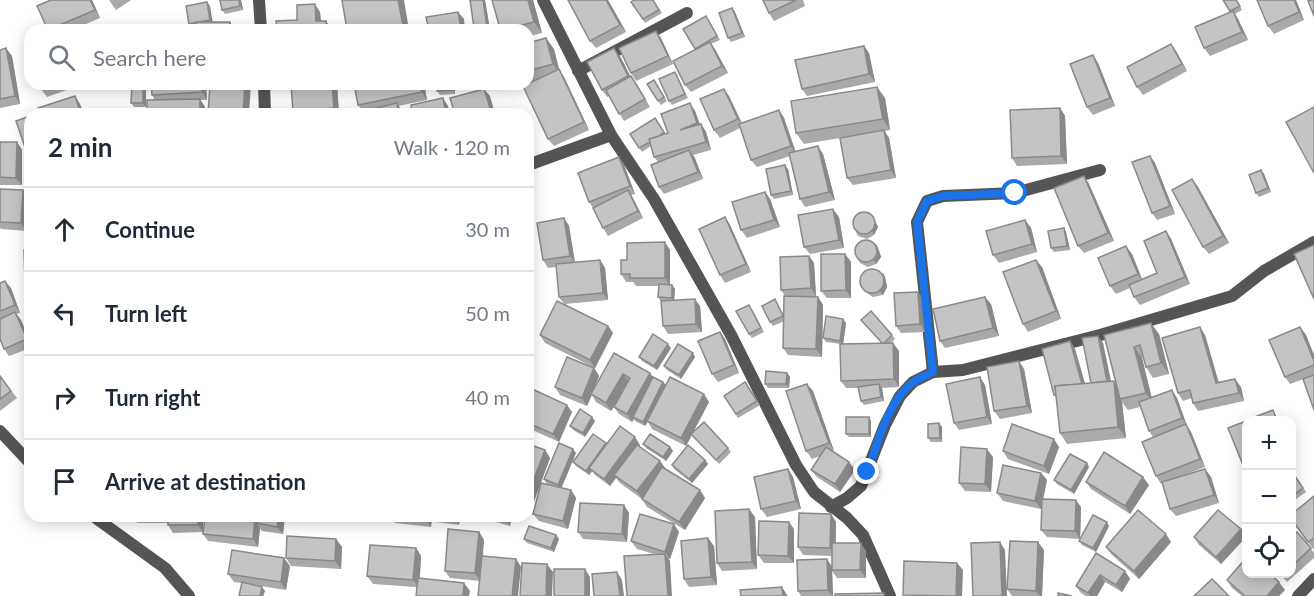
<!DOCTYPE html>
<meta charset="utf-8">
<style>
:root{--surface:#fff;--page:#f6f6f7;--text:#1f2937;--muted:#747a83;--line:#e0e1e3}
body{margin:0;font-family:Lato,sans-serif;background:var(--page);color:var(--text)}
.controls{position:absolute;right:18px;bottom:18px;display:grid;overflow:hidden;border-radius:12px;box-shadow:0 3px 15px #0003}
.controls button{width:54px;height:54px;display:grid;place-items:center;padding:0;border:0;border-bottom:2px solid var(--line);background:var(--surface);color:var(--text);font:30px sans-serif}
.stop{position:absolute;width:18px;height:18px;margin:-14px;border:4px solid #1a73e8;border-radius:50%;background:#fff}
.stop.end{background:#1a73e8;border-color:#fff;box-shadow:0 2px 6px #0008}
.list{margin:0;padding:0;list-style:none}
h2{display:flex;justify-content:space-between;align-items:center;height:78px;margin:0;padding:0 24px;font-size:26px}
h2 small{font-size:20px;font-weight:400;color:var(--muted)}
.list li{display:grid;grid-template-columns:39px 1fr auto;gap:18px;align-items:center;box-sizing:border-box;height:84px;padding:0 24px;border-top:2px solid var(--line)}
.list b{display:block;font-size:22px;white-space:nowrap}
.list em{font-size:20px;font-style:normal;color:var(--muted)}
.icon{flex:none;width:33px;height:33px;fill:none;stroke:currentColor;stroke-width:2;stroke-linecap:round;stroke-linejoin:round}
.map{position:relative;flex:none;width:1314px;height:596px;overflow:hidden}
.search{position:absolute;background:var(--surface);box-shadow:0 3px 15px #0003;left:24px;top:24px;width:510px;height:66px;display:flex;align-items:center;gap:15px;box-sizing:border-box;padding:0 21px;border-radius:18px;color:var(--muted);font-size:22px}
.panel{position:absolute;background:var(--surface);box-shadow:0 3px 15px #0003;left:24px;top:108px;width:510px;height:414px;border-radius:18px}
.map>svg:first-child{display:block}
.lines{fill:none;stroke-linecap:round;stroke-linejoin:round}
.service{stroke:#555;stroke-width:12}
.minor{stroke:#555;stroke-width:12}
.wall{fill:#a9a9a9}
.shaded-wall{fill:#898989}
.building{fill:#c4c4c4;stroke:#898989;stroke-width:1.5}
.route{stroke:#1a73e8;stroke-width:8}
</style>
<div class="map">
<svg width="1314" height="596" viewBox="0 0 1314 596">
<rect width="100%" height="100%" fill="#fff"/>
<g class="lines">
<path class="service" d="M578,71L687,13"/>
<g class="minor">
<path d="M259,0L261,30"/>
<path d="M543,0L611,135L654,199L731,335L796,465L814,492L847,518L863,535L890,596"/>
<path d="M264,84L265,114"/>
<path d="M528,165L611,135"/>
<path d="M933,372L917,222L927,201L943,196L1015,193L1100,170"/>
<path d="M0,431L30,463"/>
<path d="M831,507L847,498L861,486L885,425L900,396L913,382L933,372L963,370L1100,335L1232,296L1264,271L1314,242"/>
<path d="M93,516L165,568L189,596"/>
<path d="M1298,596L1314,579"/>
</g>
</g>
<g class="wall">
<path d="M92,0L100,18L72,30H48Z"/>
<path d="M109,0H131L116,10Z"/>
<path d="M241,0L243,10L225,14L222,10Z"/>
<path d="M485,0L490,30H475L474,28Z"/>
<path d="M492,0H533L542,33L530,36L531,42L554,49L559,70L564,77L589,130L554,146L548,139L525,85L519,87L517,84H528V30H490L499,25Z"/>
<path d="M608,0L626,32L596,48L590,41Z"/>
<path d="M653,0L662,13L645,23L631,2Z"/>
<path d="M763,0H803L805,6L774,21L769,13Z"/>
<path d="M1223,0H1237L1242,10L1235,14L1238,19L1248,40L1210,56L1204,48L1230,12Z"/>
<path d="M1257,0H1296L1304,20L1274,34L1268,26Z"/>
<path d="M210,6L212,22H230L235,30L196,27L192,28L189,24Z"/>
<path d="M732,8L735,12L745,37L731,42L728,38Z"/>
<path d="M709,20L720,40L711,44L728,73L691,92L685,85L695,49Z"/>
<path d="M661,38L673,64L636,81L631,73Z"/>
<path d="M864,46L869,53L875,82L807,96L802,89Z"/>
<path d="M0,50L12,56L20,104L0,108Z"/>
<path d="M1176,51L1187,71L1143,95L1137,87Z"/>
<path d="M620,56L630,77L637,84L650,107L624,121L609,96L607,97L602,90Z"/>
<path d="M1098,63L1115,106L1093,115L1087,107Z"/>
<path d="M675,72L688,98L672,105L669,101Z"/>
<path d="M654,80L667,101L661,105L647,84Z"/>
<path d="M39,84H74L75,87L47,97L41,89Z"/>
<path d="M132,84H144L146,87V107H134L131,103Z"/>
<path d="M206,84L207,100H200L205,107V114H147L155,100L152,95Z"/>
<path d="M337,84L339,114H294L293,112Z"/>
<path d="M424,84L427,100L398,106L402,111L403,114H366L365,113H364L358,105Z"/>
<path d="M437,84H455V94L440,95L437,91Z"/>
<path d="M729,96L742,123L779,110L784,118L796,152L823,154L835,200L805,207L800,199L790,156L757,167L751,160L740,128L720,138L714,130Z"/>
<path d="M885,98L890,130L884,131L889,138L896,178L853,185L847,178L840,138L804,144L796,133Z"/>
<path d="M690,103L695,111L700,124H701L706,132L711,150L693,155L703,179L664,194L659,187L658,162L654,157L651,146L642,152L630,134L655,118L666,134L668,133Z"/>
<path d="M1060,108L1065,116L1067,164L1017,166L1012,158Z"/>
<path d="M0,142H17L22,150V185H0Z"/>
<path d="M1150,156L1155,163L1175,214L1157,220L1152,213Z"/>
<path d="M619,157L624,165L635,194L631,195L643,218L608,236L603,228L593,208L589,202Z"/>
<path d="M788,169L793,195L774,199L771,195Z"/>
<path d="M1261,170L1264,174L1271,192L1259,197L1256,193Z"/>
<path d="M1084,176L1089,184L1114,241L1084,253L1078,246Z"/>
<path d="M1192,179L1198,187L1229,243L1209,254L1203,247Z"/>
<path d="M0,189L23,190L28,198L27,231L1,229L0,228Z"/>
<path d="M765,192L770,199L780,227L747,238L741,230Z"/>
<path d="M725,217L730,225L751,272L725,283L720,275Z"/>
<path d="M839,217L844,248L810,254L804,247Z"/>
<path d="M564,218L569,226L575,263L600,260L605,268L608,300L565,304L608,326L613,333L595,368L545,343L540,335L564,304L559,297L556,267L548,268L543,260Z"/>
<path d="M874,219L878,227L874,235L867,239L858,236L856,232Z"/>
<path d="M1025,220L1031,228L1037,252L999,263L993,255Z"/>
<path d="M1064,228L1066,232L1070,250L1054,252L1051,248Z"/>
<path d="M1166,231L1171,239L1190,284L1140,305L1134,297L1130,288L1116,294L1110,286L1132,254L1142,279L1157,273Z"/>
<path d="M876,244L878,248L881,257L876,264L868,267L860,263L858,259Z"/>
<path d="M30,250V291L25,283Z"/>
<path d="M670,250V285H672L675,289L674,300L700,306L702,332L668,334L663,326L662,301H661L658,297L659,286H636L633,282H626L621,274L627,260Z"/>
<path d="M845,254L851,262V298H827L821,291Z"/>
<path d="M809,256L814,263L816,296L807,297H818L823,305L822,357L788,355L783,348L784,321L773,326L770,322L777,303L784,316L785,296L781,290Z"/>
<path d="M1042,267L1061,319L1028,332L1023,324Z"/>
<path d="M883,273L885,277L887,287L883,295L873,297L865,292L862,288Z"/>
<path d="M0,283L11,288L20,313L16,314L21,320L30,341V376L29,374L25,350L9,356L4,349L0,339Z"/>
<path d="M918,292L924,300L925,332L901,333L896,326Z"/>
<path d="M991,304L999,336L945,348L940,341Z"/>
<path d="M752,309L764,332L752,338L749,334Z"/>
<path d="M843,319L846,323L843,344L882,343L861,320L892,335L895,339L891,343L899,351V387L882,388L884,401L864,405L861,401L858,388H846L841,381V344L826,342L823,338Z"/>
<path d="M1300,327L1306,335L1314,355V375L1290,384L1285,377Z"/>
<path d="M720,332L725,339L739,373L718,382L712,374Z"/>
<path d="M1159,334L1169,374L1153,378L1146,367L1143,357L1142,358L1152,398H1177L1187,426L1191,432L1205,467L1174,479L1205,469L1211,477L1219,503L1176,516L1170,509L1162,483L1161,484L1156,476L1153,437L1149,431L1140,407L1128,410L1122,402L1126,438L1067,444L1060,433L1056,398L1054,395L1070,341L1075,349L1085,383H1091L1103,343L1111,381H1114L1117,385L1104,335Z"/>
<path d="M1205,335L1219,383L1241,387L1244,401L1198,411L1193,403L1192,398L1183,401L1178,393Z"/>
<path d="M671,348L657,370L642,361L639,357Z"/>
<path d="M614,353L653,377L663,382L666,385L709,402L693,432L728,448L731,452L719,464L692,435L686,446L652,429L648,422L645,426L635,421L634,419L632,422L619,414L614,407L611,411L596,402L592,395L587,406L560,395L555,387L594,368L599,376L595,387Z"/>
<path d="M695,357L681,379L667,370L664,366Z"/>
<path d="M1024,369L1032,413L1000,419L994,411Z"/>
<path d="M787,373L790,377L789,388H768L765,384Z"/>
<path d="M0,376L17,398L0,411Z"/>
<path d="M745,382L760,405L738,418L724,396Z"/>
<path d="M807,384L813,391L834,451H833L849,462L855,470L840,492L817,477L811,470L820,456L812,459L806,451Z"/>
<path d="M985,385L992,424L959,430L954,423Z"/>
<path d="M528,393L572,412L559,442L528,428Z"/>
<path d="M869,417L871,421V437H849L846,434Z"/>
<path d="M595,421L585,437L573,430L570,426Z"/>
<path d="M939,423L942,427V442H931L928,438Z"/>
<path d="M606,443L607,444L640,445L639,446L660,461L665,468L700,490L705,498L685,530L647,507L642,499L620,483L616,478L610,486L595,475L592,471L589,475L576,466L573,462Z"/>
<path d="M528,444L545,450L550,458L533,504L528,502Z"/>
<path d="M643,444L670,447L673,451L666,461L646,448Z"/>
<path d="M1059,447L1049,474L1008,459L1003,451Z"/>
<path d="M576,453L561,488L571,490L576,498L568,529L539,521L533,514L552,486L546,483L544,479Z"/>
<path d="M993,457L991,492L965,491L959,483Z"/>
<path d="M705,460L708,464L692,483L674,469L672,465Z"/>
<path d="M1087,463L1089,467L1074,494L1057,484L1054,480Z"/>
<path d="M1041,473L1047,480L1043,499L1081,507L1080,539L1047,537L1041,530L1042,503L1041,509L1003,501L997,493Z"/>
<path d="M1292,473H1293L1306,492L1292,502Z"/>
<path d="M793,477L801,509L767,517L761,509Z"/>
<path d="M1086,482L1149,485L1130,514L1091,489Z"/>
<path d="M1314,496V550L1292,521Z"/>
<path d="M624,505L629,513L627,542L583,539L578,532Z"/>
<path d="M831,514L836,522V543L866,551V578H837L832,571L833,596H801L798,591L827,559L832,567V556L803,555L798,547Z"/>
<path d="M132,516H203V531L257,520L258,516H285L283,534L262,531L260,528L258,547L208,541L203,534V532L173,533L168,525V523H137Z"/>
<path d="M390,516H460L459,525L435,522L432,518L431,527L395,523Z"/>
<path d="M512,516L510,526L492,521L489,517Z"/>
<path d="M755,517L757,569L722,571L717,563Z"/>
<path d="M1109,526L1096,552L1082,545L1079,541Z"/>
<path d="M794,529V563H764L758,555Z"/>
<path d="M1241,529L1246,537L1221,564L1199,545L1194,537Z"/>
<path d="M479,532L484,540L483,556L516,559L521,567L480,581L450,578L445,571Z"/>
<path d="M679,532L670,559H668L670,561L654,554L637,549L631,541Z"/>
<path d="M1292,537L1311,548L1314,553V558L1287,582L1279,573H1292Z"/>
<path d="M336,539L342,547L341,569L291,566L286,558Z"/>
<path d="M524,539H559L554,552L527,543Z"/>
<path d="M1171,542L1139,579L1111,554L1106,547Z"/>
<path d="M714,546L717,585L689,587L684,579Z"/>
<path d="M416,548L421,556L420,578L470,591L373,584L367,576Z"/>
<path d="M1044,550L1042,596H1012L1007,589Z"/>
<path d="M1096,553L1125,571L1130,579L1122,592L1105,582L1097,596H1086L1081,593L1076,586Z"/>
<path d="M290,566L286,590L248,584L265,591L263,596H239L242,583L234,582L228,574Z"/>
<path d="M1227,580L1285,590L1279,596H1242L1232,588Z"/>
</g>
<g class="shaded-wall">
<path d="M90,0H92L100,18L95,10Z"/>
<path d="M239,0H241L243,10L240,6Z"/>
<path d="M398,0H404L409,30H404Z"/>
<path d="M483,0H485L490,30L487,27Z"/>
<path d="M528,0H533L542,33L534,22Z"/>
<path d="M606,0H608L626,32L620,25Z"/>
<path d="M1294,0H1296L1304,20L1299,12Z"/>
<path d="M207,2L210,6L213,24L210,20Z"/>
<path d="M315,4L320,12L322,29L316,21Z"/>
<path d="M732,8L735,12L745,37L742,33Z"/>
<path d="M1233,11L1238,19L1248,40L1242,32Z"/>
<path d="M458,12L464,19L465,30H461Z"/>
<path d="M326,21L331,28V30H327Z"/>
<path d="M230,22L235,30H230Z"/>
<path d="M656,31L661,38L673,64L668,56Z"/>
<path d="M528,34L530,36L535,54L528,45Z"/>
<path d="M546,38L554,49L559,69L564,77L589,130L584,122L561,75L553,64Z"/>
<path d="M710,42L715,49L728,73L722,66Z"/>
<path d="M1171,44L1176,51L1187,71L1182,64Z"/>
<path d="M864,46L869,53L875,82L869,74Z"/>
<path d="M6,48L12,56L20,104L15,96Z"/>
<path d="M614,48L620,56L634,83L628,76Z"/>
<path d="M1093,55L1098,63L1115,106L1110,98Z"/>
<path d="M143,84L146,87V107L143,103Z"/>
<path d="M201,84H206L207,100L202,92Z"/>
<path d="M245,84H251L249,114H243Z"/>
<path d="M332,84H337L339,114H338L334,108Z"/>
<path d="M420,84H424L427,100L422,92Z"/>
<path d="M452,84H455V94L453,90Z"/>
<path d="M877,87L885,98L890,130L883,119Z"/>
<path d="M484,89L490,96L495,114H492Z"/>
<path d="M724,89L729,96L743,127L738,119Z"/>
<path d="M75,96L80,104L84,114H81Z"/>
<path d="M443,98L448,106L450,114H446Z"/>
<path d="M200,99L205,107V114H200Z"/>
<path d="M397,103L402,111L403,114H399Z"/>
<path d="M690,103L695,111L702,131L697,123Z"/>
<path d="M1060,108L1065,116L1067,164L1061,156Z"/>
<path d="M779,110L784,118L796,154L791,146Z"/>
<path d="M701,124L706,132L711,150L706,142Z"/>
<path d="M884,130L889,138L896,178L891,170Z"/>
<path d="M17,142L22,150V185L16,178Z"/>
<path d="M818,146L823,154L835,200L829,192Z"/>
<path d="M689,150L695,158L703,179L698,172Z"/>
<path d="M1150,156L1155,163L1175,214L1170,206Z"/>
<path d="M619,157L624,165L635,194L630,186Z"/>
<path d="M785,165L788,169L793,195L791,191Z"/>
<path d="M1261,170L1264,174L1271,192L1268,188Z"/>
<path d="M1084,176L1089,184L1114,241L1108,233Z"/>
<path d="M1192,179L1198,187L1229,243L1223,236Z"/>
<path d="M23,190L28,198L27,231L21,223Z"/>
<path d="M628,190L633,198L643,218L638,211Z"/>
<path d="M765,192L770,199L780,227L774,220Z"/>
<path d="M833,209L839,217L844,248L839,240Z"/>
<path d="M872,215L878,227L874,235L872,231Z"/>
<path d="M725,217L730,225L751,272L746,264Z"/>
<path d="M564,218L569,226L575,263L570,256Z"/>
<path d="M1025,220L1031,228L1037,252L1032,244Z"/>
<path d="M1064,228L1066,232L1070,250L1067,246Z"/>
<path d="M1166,231L1171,239L1190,284L1185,277Z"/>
<path d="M665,242L670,250V286L665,278Z"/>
<path d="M876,244L878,248L881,257L876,264L874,260Z"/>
<path d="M1126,246L1132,254L1143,282L1138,274Z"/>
<path d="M845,254L851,262V298L846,290Z"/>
<path d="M809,256L814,263L816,296L811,288Z"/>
<path d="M600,260L605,268L608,300L603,293Z"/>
<path d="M1036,260L1042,267L1061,319L1056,311Z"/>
<path d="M883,273L885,277L887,287L883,295L880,291Z"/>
<path d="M5,281L11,288L20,313L15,305Z"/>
<path d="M672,285L675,289L674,302L672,298Z"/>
<path d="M918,292L924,300L925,332L920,324Z"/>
<path d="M818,297L823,305L822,357L816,349Z"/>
<path d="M985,297L991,304L999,336L993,328Z"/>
<path d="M695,299L700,306L702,332L696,324Z"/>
<path d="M15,312L21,320L30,341V343L27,339Z"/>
<path d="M843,319L846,323L843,345L840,341Z"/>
<path d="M1151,323L1159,334L1169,374L1161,363Z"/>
<path d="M608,326L613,333L595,368L590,360Z"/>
<path d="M1200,327L1205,335L1221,391L1216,383Z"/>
<path d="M1300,327L1306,335L1314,355V361Z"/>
<path d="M720,332L725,339L739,373L734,365Z"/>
<path d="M1098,336L1103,343L1113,392L1107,385Z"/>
<path d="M1070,341L1075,349L1088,395L1083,387Z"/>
<path d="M893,343L899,351V387L894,379Z"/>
<path d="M668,344L671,348L657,370L654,366Z"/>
<path d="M1134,347L1142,358L1153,404L1146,393Z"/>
<path d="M693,353L695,357L681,379L679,375Z"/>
<path d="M1019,361L1024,369L1032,413L1027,406Z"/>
<path d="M594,368L599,376L587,406L582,398Z"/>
<path d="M650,373L656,381L633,417L634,419L632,422L627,414Z"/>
<path d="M787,373L790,377L789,388L786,384Z"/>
<path d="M623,374L628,381L611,411L606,403Z"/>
<path d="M980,377L985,385L992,424L987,417Z"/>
<path d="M1235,379L1241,387L1244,401L1239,393Z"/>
<path d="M1114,381L1121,391L1120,399L1122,402L1126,438L1118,427Z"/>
<path d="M663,382L666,386L645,426L643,422Z"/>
<path d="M807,384L813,391L834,451L829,443Z"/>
<path d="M879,384L882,388L884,401L881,397Z"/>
<path d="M1172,390L1177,398L1187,426L1182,418Z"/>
<path d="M704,394L709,402L686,446L681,438Z"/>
<path d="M567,405L572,412L559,442L553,434Z"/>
<path d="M592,417L595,421L585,437L583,433Z"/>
<path d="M869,417L871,421V437L869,434Z"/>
<path d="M939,423L942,427V442L940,438Z"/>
<path d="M1186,424L1191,432L1205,467L1200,459Z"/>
<path d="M635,437L640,445L617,477L614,475L616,478L610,486L604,479Z"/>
<path d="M1054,439L1059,447L1049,474L1044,466Z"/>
<path d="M606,443L609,447L589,468L592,471L589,475L586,471Z"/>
<path d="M670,447L673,451L666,461L663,457Z"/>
<path d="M573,449L576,453L561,489L558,485Z"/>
<path d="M987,449L993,457L991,492L985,484Z"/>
<path d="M545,450L550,458L533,504L528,498V495Z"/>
<path d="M705,460L708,464L692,483L689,479Z"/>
<path d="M660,461L665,468L642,499L637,491Z"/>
<path d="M849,462L855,470L840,492L835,484Z"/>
<path d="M1087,463L1089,467L1074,494L1071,490Z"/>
<path d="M788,469L793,477L801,509L796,501Z"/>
<path d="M1205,469L1211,477L1219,503L1214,495Z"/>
<path d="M1041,473L1047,480L1041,509L1035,501Z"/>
<path d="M1143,477L1149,485L1130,514L1125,506Z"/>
<path d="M571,490L576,498L568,529L563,521Z"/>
<path d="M700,490L705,498L685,530L679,522Z"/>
<path d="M1076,500L1081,507L1080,539L1075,531Z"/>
<path d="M624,505L629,513L627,542L622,534Z"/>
<path d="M749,509L755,517L757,569L752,562Z"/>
<path d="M831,514L836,522L835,556L830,548Z"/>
<path d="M197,516H203V532L198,525Z"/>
<path d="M279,516H285L283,534L277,527Z"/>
<path d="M426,516H431L432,518L431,527L426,519Z"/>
<path d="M453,516H460L459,525L453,517Z"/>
<path d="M508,516H512L510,526L507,522Z"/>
<path d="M255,518L260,524L257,523L260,528L258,547L253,539Z"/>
<path d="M789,522L794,529V563L788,556Z"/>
<path d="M1107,522L1109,526L1096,552L1093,548Z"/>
<path d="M674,524L679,532L670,559L665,552Z"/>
<path d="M1241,529L1246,537L1221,564L1216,557Z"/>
<path d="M479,532L484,540L480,581L475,573Z"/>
<path d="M1166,534L1171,542L1139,579L1134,571Z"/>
<path d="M556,535L559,539L554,552L551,548Z"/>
<path d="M708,538L714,546L717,585L711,577Z"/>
<path d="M336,539L342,547L341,569L335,561Z"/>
<path d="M1000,542L1005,550L1007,596H1002Z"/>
<path d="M1038,542L1044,550L1042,596H1040L1036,591Z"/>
<path d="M861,543L866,551V578L860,570Z"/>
<path d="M416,548L421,556L419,587L413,580Z"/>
<path d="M665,554L670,561L672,596H668Z"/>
<path d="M284,558L290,566L286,590L281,582Z"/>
<path d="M516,559L521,567L518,596H512Z"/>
<path d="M827,559L832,567L833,596H832L828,590Z"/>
<path d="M957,563L963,570L962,596H956Z"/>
<path d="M547,564L553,572L552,596H546Z"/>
<path d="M585,569L590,577V596H585Z"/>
<path d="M1125,571L1130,579L1122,592L1116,585Z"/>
<path d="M617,572L622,580L624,596H620Z"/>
<path d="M1100,575L1105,582L1097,596H1090L1088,593Z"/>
<path d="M1279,582L1285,590L1279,596H1267Z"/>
<path d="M464,583L470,591L469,596H463Z"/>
<path d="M262,587L265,591L263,596H260Z"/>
<path d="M782,587L787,595L788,596H783Z"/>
</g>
<g class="building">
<path d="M51,0H90L95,10L48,30L37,6Z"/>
<path d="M220,0H239L240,6L222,10Z"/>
<path d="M342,0H398L404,30H347Z"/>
<path d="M470,0H483L487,27L474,28Z"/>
<path d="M492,0H528L534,22L522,25L523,30H490L489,28L499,25Z"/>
<path d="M568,0H606L620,25L590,41Z"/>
<path d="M634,0H653L659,10L643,19L631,2Z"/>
<path d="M763,0H796L769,13Z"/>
<path d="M1223,0H1236L1240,6L1230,11Z"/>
<path d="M1257,0H1294L1299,12L1268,26Z"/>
<path d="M1311,0H1314V16L1308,1Z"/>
<path d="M207,2L210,20L189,24L186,6Z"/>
<path d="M315,4L316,21H326L327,30H277L276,21L297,20V5Z"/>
<path d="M732,8L742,33L728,38L719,13Z"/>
<path d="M1233,11L1242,32L1204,48L1195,27Z"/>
<path d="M458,12L461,30H429L426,17Z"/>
<path d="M706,16L717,36L695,49L683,29Z"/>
<rect x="196" y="22" width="34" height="8"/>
<path d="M96,27L97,30H86Z"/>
<path d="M656,31L668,56L631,73L619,48Z"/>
<path d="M546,38L553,64L528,71V43Z"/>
<path d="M710,42L722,66L685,85L673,61Z"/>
<path d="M1171,44L1182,64L1137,87L1127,67Z"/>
<path d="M30,46V59L26,47Z"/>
<path d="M864,46L869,74L802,89L795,60Z"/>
<path d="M6,48L15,96L0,99V50Z"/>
<path d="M614,48L628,76L602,90L587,62Z"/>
<path d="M1093,55L1110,98L1087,107L1070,64Z"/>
<path d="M559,69L584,122L548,139L523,86Z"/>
<path d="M675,72L685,94L669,101L659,79Z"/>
<path d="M631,76L645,99L619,114L606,90Z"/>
<path d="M654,80L664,97L658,101L647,84Z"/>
<path d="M39,84H56L41,89Z"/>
<path d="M132,84H143V103H131Z"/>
<path d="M151,84H201L202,92L152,95Z"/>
<path d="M210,84H245L243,114H208Z"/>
<path d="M291,84H332L334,108L293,112Z"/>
<path d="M354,84H420L422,92L358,105Z"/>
<path d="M437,84H452L453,90L437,91Z"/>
<path d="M877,87L883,119L796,133L791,101Z"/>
<path d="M484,89L492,114H455L450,98Z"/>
<path d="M724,89L738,119L714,130L700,99Z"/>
<path d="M75,96L81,114H40L38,108Z"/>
<path d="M443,98L446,114H412L411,105Z"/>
<path d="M200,99V114H147V100Z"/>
<path d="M397,103L399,114H366L365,111Z"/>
<path d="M690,103L697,123L680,130L701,124L706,142L654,157L649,139L668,133L661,114Z"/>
<path d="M1314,107V173L1286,122Z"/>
<path d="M1060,108L1061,156L1012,158L1010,110Z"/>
<path d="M779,110L791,146L751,160L739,124Z"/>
<rect x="133" y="111" width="12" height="3"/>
<path d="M30,116V162L16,121Z"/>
<path d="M655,118L664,132L659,136L649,139L650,142L639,148L630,134Z"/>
<path d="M884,130L891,170L847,178L840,138Z"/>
<path d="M0,142H17L16,178L0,177Z"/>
<path d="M818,146L829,192L800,199L789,153Z"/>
<path d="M689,150L698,172L659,187L651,165Z"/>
<path d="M1150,156L1170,206L1152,213L1132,162Z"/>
<path d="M619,157L630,186L589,202L578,173Z"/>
<path d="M785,165L791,191L771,195L766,169Z"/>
<path d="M1261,170L1268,188L1256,193L1249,175Z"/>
<path d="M1084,176L1108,233L1078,246L1054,188Z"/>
<path d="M1192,179L1223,236L1203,247L1172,190Z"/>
<path d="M0,189L23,190L21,223L0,222Z"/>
<path d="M628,190L638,211L603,228L593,208Z"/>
<path d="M765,192L774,220L741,230L732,202Z"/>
<path d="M833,209L839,240L804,247L798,215Z"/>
<circle cx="864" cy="223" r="11"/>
<path d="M725,217L746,264L720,275L699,229Z"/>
<path d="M564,218L570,256L543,260L537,223Z"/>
<path d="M1025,220L1032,244L993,255L986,231Z"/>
<path d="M1064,228L1067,246L1051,248L1048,231Z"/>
<path d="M1166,231L1185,277L1134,297L1129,285L1157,273L1144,241Z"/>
<circle cx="866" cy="251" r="11"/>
<path d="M665,242V278H630V274H621V260H627V243Z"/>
<path d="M1314,245V299L1294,254Z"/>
<path d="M1126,246L1138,274L1110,286L1098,258Z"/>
<path d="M24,250H30V283H25Z"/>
<path d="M821,254H845L846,290L821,291Z"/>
<path d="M809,256L811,288L781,290L780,257Z"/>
<path d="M600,260L603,293L559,297L556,264Z"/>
<path d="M1036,260L1056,311L1023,324L1003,272Z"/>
<circle cx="872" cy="281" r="12"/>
<path d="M5,281L15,305L0,311V283Z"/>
<path d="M659,284L672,285V298L658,297Z"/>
<path d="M918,292L920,324L896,326L894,293Z"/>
<path d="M784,296L818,297L816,349L783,348Z"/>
<path d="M985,297L993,328L940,341L933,309Z"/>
<path d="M695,299L696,324L663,326L661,301Z"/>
<path d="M775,299L783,316L770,322L762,306Z"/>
<path d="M557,301L608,326L590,360L540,335Z"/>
<path d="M749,305L761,328L749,334L736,311Z"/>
<path d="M871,311L892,335L883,344L861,320Z"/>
<path d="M15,312L27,339L4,349L0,339V319Z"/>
<path d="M826,316L843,319L840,341L823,338Z"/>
<path d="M1151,323L1161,363L1146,367L1140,345L1134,347L1146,393L1120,399L1104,335Z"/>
<path d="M1200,327L1216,383L1235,379L1239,393L1193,403L1190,390L1178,393L1162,338Z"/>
<path d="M1300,327L1314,361V365L1285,377L1269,340Z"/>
<path d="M720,332L734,365L712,374L698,341Z"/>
<path d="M653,334L668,344L654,366L639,357Z"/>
<path d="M1098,336L1107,381L1091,383L1082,338Z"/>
<path d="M1070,341L1082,384L1055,386L1056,394L1054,395L1042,349Z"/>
<path d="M893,343L894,379L841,381L840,344Z"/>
<path d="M678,344L693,353L679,375L664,366Z"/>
<path d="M30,345V374H29L24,346Z"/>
<path d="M614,353L650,373L627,414L614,407L630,378L623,374L606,403L591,394Z"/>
<path d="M567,357L594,368L582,398L555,387Z"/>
<path d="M1019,361L1027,406L994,411L987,367Z"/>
<path d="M766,371L787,373L786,384H765Z"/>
<path d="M1314,375V410L1303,379Z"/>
<path d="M0,376L11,391L0,399Z"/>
<path d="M653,377L663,382L643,422L633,417Z"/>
<path d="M670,377L704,394L681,438L647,421Z"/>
<path d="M980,377L987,417L954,423L946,384Z"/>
<path d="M1114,381L1118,427L1060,433L1055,386Z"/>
<path d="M745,382L757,401L736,414L724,396Z"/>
<path d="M807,384L829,443L806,451L786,391Z"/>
<path d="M879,384L881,397L861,401L858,387Z"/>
<path d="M530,388L567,405L553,434L528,423V393Z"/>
<path d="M1172,390L1182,418L1149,431L1139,402Z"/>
<path d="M580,409L592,417L583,433L570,426Z"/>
<path d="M1273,410L1277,420H1247Z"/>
<rect x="846" y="417" width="23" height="17"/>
<path d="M1246,421V464L1243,465L1228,428Z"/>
<path d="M704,422L728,448L716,460L691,434Z"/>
<path d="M939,423L940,438H928V424Z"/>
<path d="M1012,424L1054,439L1044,466L1003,451Z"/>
<path d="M1186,424L1200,459L1156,476L1142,442Z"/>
<path d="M620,426L635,437L604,479L589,468Z"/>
<path d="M593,434L606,443L586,471L573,462Z"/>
<path d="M650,434L670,447L663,457L643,444Z"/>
<path d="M559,443L573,449L558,485L544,479Z"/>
<path d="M528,444L545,450L528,495Z"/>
<path d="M637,445L660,461L637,491L614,475Z"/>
<path d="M688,445L705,460L689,479L672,465Z"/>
<path d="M826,447L849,462L835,484L811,470Z"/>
<path d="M961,447L987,449L985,484L959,483Z"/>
<path d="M1104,452L1143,477L1125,506L1086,482Z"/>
<path d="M1070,454L1087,463L1071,490L1054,480Z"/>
<path d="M1003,465L1041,473L1035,501L997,493Z"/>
<path d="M662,467L700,490L679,522L642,499Z"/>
<path d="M788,469L796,501L761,509L754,477Z"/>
<path d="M1205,469L1214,495L1170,509L1162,482Z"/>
<path d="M1292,473H1293L1303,488L1292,496Z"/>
<path d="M541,483L571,490L563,521L533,514Z"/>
<path d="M1314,496V538L1308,542L1292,520V514Z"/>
<path d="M1042,499L1076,500L1075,531L1041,530Z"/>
<path d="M580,503L624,505L622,534L578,532Z"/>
<path d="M749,509L752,562L717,563L715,511Z"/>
<path d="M1138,510L1166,534L1134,571L1106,547Z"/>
<path d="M1218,510L1241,529L1216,557L1194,537Z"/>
<path d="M799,513L831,514L830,548L798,547Z"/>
<path d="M640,514L674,524L665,552L631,541Z"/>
<path d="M1093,515L1107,522L1093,548L1079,541Z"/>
<path d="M168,516H197L198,525H168Z"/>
<path d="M205,516H240L255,518L253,539L203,534Z"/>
<path d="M258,516H279L277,527L257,523Z"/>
<path d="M396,516H426V519Z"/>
<path d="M490,516H508L507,522L489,517Z"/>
<path d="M759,521L789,522L788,556L758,555Z"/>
<path d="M529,526L556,535L551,548L524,539Z"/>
<path d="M448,529L479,532L475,573L445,571Z"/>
<path d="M1297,532L1311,548L1292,566V537Z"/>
<path d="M287,536L336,539L335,561L286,558Z"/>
<path d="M708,538L711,577L684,579L681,541Z"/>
<path d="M1010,541L1038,542L1036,591L1007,589Z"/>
<path d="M1000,542L1002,596H973L971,543Z"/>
<path d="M832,543H861L860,570H832Z"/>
<path d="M370,545L416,548L413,580L367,576Z"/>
<path d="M232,550L284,558L281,582L228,574Z"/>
<path d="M1096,553L1125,571L1116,585L1100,575L1088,593L1076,586Z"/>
<path d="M665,554L668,596H627L624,556Z"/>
<path d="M482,556L516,559L512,596H478Z"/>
<path d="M1246,558V573H1269L1279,582L1267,596H1245L1227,580Z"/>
<path d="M827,559L828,590L798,591L797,560Z"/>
<path d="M904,561L957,563L956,596L903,595Z"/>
<path d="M522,563L547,564L546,596H520Z"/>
<rect x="554" y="569" width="31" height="27"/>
<path d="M617,572L620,596H594L592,574Z"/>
<path d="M418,578L464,583L463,596H416Z"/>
<path d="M1212,579L1229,596H1194Z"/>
<path d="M242,582L262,587L260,596H239Z"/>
<path d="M782,587L783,596H741L740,590Z"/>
<path d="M884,593V596H835V594Z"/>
<path d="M1058,593L1072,596H1058Z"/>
</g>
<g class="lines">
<path class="route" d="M867,472C878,444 887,403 912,383C918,378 927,375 933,372L917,222L927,201L943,196L1015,193"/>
</g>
</svg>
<div class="controls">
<button>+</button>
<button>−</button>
<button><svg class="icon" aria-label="locate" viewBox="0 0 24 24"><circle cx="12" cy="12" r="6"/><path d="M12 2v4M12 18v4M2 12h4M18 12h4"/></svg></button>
</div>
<div class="stop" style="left:1015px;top:193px"></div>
<div class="stop end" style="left:867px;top:472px"></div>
<div class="search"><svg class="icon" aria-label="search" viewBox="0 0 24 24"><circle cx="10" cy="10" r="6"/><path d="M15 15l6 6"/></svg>Search here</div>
<section class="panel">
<h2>2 min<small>Walk · 120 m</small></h2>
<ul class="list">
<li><svg class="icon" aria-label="ahead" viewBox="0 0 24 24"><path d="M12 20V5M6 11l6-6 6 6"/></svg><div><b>Continue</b></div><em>30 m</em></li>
<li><svg class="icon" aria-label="left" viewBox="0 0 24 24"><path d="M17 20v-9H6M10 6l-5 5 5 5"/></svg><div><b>Turn left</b></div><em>50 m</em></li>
<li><svg class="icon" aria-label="right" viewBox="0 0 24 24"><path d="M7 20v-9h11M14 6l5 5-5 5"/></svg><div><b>Turn right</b></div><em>40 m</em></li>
<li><svg class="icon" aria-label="arrive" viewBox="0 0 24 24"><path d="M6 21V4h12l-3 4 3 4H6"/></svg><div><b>Arrive at destination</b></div></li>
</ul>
</section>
</div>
